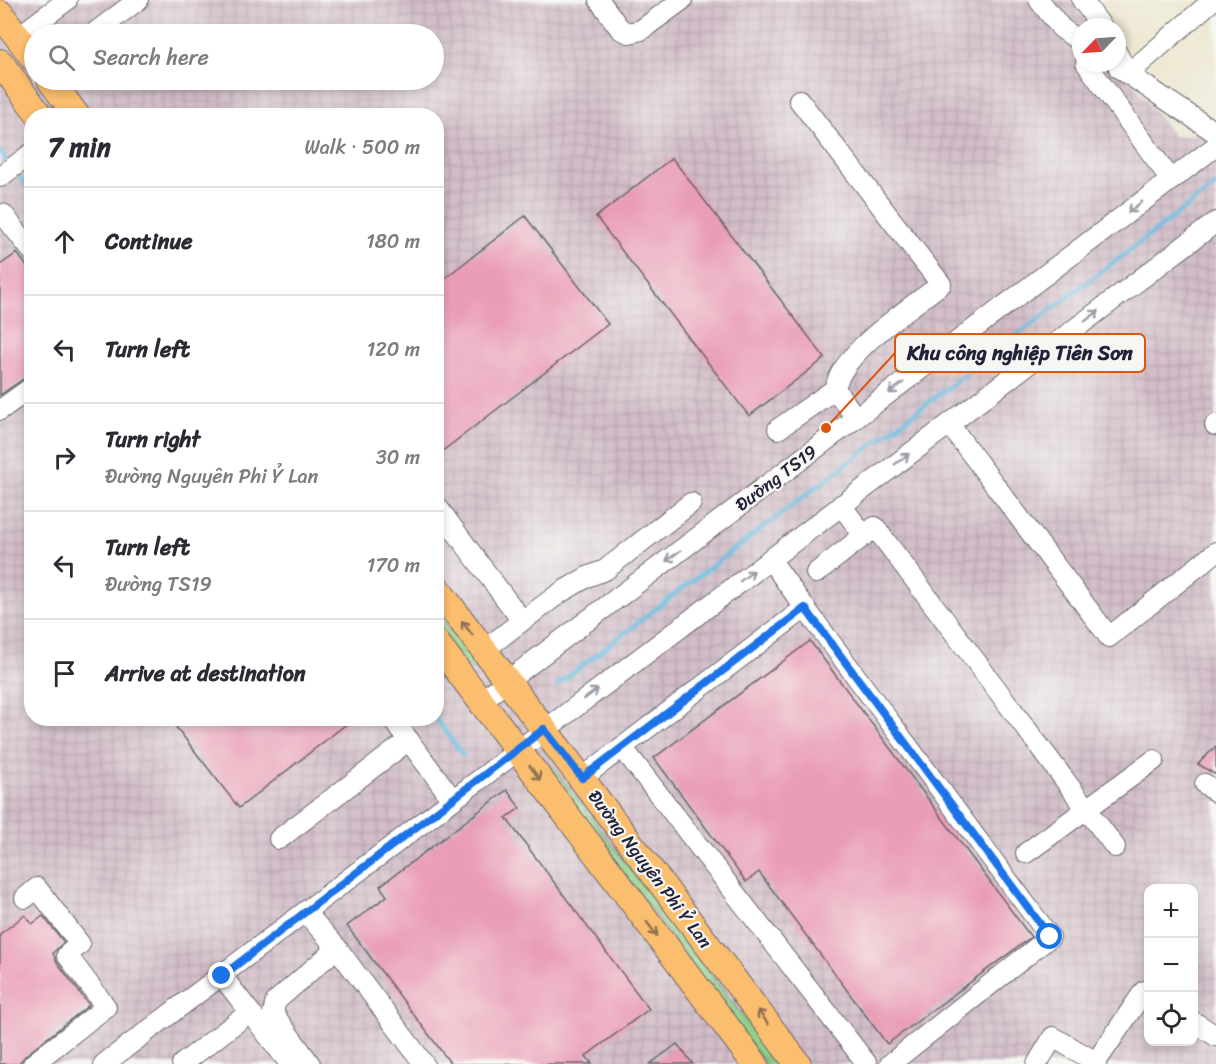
<!DOCTYPE html>
<meta charset="utf-8">
<style>
:root{--surface:#fff;--page:#f2f2f3;--text:#2b2b33;--muted:#7c7c81;--line:#e1e1e2}
body{margin:0;font-family:Sriracha,sans-serif;background:var(--page);color:var(--text)}
.controls{position:absolute;right:18px;bottom:18px;display:grid;overflow:hidden;border-radius:12px;box-shadow:0 3px 9px #0003}
.controls button{width:54px;height:54px;display:grid;place-items:center;padding:0;border:0;border-bottom:2px solid var(--line);background:var(--surface);color:var(--text);font:30px sans-serif}
.compass{position:absolute;left:1072px;top:18px;width:54px;height:54px;border-radius:50%;background:var(--surface);box-shadow:0 3px 9px #0003;rotate:245deg}
.stop{position:absolute;width:18px;height:18px;margin:-14px;border:4px solid #1a73e8;border-radius:50%;background:#fff}
.stop.end{background:#1a73e8;border-color:#fff;box-shadow:0 2px 6px #0008}
.list{margin:0;padding:0;list-style:none}
h2{display:flex;justify-content:space-between;align-items:center;height:78px;margin:0;padding:0 24px;font-size:26px}
h2 small{font-size:20px;font-weight:400;color:var(--muted)}
.list li{display:grid;grid-template-columns:39px 1fr auto;gap:18px;align-items:center;box-sizing:border-box;height:108px;padding:0 24px;border-top:2px solid var(--line)}
.list b{display:block;font-size:22px;white-space:nowrap}
.list p{margin:0;font-size:20px;white-space:nowrap;color:var(--muted)}
.list em{font-size:20px;font-style:normal;color:var(--muted)}
.icon{flex:none;width:33px;height:33px;fill:none;stroke:currentColor;stroke-width:2;stroke-linecap:round;stroke-linejoin:round}
.map{position:relative;flex:none;width:1216px;height:1064px;overflow:hidden}
.search{position:absolute;background:var(--surface);box-shadow:0 3px 9px #0003;left:24px;top:24px;width:420px;height:66px;display:flex;align-items:center;gap:15px;box-sizing:border-box;padding:0 21px;border-radius:33px;color:var(--muted);font-size:22px}
.panel{position:absolute;background:var(--surface);box-shadow:0 3px 9px #0003;left:24px;top:108px;width:420px;height:618px;border-radius:24px}
.map>svg:first-child{display:block}
.industrial{fill:url(#industrial-grid);fill-rule:evenodd}
.grass{fill:url(#grass-tufts);stroke:#597a62;stroke-width:1.5}
.lines{fill:none;stroke-linecap:round;stroke-linejoin:round}
.stream{stroke:#61bcde;stroke-width:4.5}
.building{fill:#ea9eb6}
.minor-casing{stroke:#696770;stroke-width:22}
.major-casing{stroke:#696770;stroke-width:28}
.minor{stroke:#fff;stroke-width:20}
.major{stroke:#fbbd6e;stroke-width:26}
.oneway{stroke:#9c9ca7}
.oneway2{stroke:#8e7054}
.route{stroke:#1a73e8;stroke-width:8}
.labels{text-anchor:middle;dominant-baseline:central;stroke-width:4.5;stroke-linejoin:round;paint-order:stroke}
.street-label{font-size:18px;fill:#22223b;stroke:#f6f6f2}
.leader{fill:none;stroke:#de560e;stroke-width:2}
.callout-dot{fill:#de560e;stroke:#f6f6f2;stroke-width:2}
.callout{fill:#f6f6f2;stroke:#de560e;stroke-width:2}
.callout-label{font-size:20px;text-anchor:middle;font-weight:bold;fill:#22223b}
</style>
<div class="map">
<svg width="1216" height="1064" viewBox="0 0 1216 1064">
<defs>
<pattern id="industrial-grid" width="8" height="8" patternUnits="userSpaceOnUse" patternTransform="scale(1.5)"><rect width="8" height="8" fill="#d2bdc8"/><path d="M0 4h8M4 0v8" fill="none" stroke="#b4a2ad"/></pattern>
<pattern id="grass-tufts" width="24" height="20" patternUnits="userSpaceOnUse" patternTransform="scale(1.5)"><rect width="24" height="20" fill="#90d189"/><path d="M3 7l-1-3M5 7V3M7 7l1-3M15 17l-1-3M17 17v-4M19 17l1-3" fill="none" stroke="#7cb377"/></pattern>
</defs>
<rect width="100%" height="100%" fill="#f6f6f2"/>
<filter id="ink" filterUnits="userSpaceOnUse"><feTurbulence type="fractalNoise" baseFrequency=".0167" numOctaves="2"/><feDisplacementMap in="SourceGraphic" scale="12" xChannelSelector="R" yChannelSelector="G"/><feConvolveMatrix kernelMatrix="1 2 1 2 8 2 1 2 1" color-interpolation-filters="sRGB"/></filter>
<filter id="wash" filterUnits="userSpaceOnUse"><feTurbulence type="fractalNoise" baseFrequency=".008" numOctaves="4" result="noise"/><feDisplacementMap in="SourceGraphic" scale="24" xChannelSelector="R" yChannelSelector="G"/><feGaussianBlur stdDeviation="1.35" result="paint"/><feColorMatrix in="noise" values="0 0 0 0 0 0 0 0 0 0 0 0 0 0 0 0 0 1.4 0 .05"/><feComposite in="paint" operator="in"/></filter>
<g filter="url(#wash)">
<rect width="100%" height="100%" fill="#eee8d2"/>
<path class="industrial" d="M0,0H1071L1092,27H1081V63H1117V61L1174,137L1216,131V1064H0ZM34,34H434V80H34ZM32,116H436V718H32ZM1148,888H1194V1042H1148Z"/>
<g class="grass">
<path d="M436,612L472,659L474,667L471,669L464,666L437,628Z"/>
<path d="M550,767H553L779,1064H765L547,769Z"/>
</g>
<g class="lines">
<g class="stream">
<path d="M0,152L10,164"/>
<path d="M15,171L32,193"/>
<path d="M557,685L675,594L1216,185"/>
<path d="M435,718L463,755"/>
</g>
</g>
<g id="blocks">
<g class="building">
<path d="M672,158L825,358L749,416L596,217Z"/>
<path d="M525,216L608,324L436,456V285Z"/>
<path d="M17,253L32,273V373L0,395V265Z"/>
<path d="M810,641L1031,937L887,1044L759,872L746,882L654,758Z"/>
<path d="M169,718H354L239,808Z"/>
<path d="M1216,746V775L1198,764Z"/>
<path d="M507,790L520,808L506,818L649,1009L586,1056L592,1064H451L347,926L387,896L380,886Z"/>
<path d="M25,915L32,924L43,916L64,942L53,953L57,962L89,1005L26,1055L18,1064H0V934Z"/>
<path d="M677,1044L693,1064H650Z"/>
</g>
</g>
</g>
<g filter="url(#ink)">
<use href="#blocks" fill-opacity="0" stroke="#696770" stroke-width="1.5"/>
<g class="lines">
<g class="minor-casing">
<g id="minor">
<path d="M599,0L620,29L629,33L641,30L682,0"/>
<path d="M1039,0L1061,28L1081,42"/>
<path d="M1082,0L1102,27"/>
<path d="M93,34L138,0"/>
<path d="M18,37L67,0"/>
<path d="M1117,53L1128,74L1213,0"/>
<path d="M1086,63L1171,180"/>
<path d="M1119,68L1216,133"/>
<path d="M799,100L941,284C911,308 842,351 835,389"/>
<path d="M0,177L32,153"/>
<path d="M0,216L3,214L32,251"/>
<path d="M0,410L32,387"/>
<path d="M949,424L1109,637L1216,552"/>
<path d="M1215,425H1216"/>
<path d="M778,429L835,389L856,418"/>
<path d="M841,505L864,536"/>
<path d="M438,508L522,621L484,650"/>
<path d="M770,559L805,608"/>
<path d="M816,573L875,527L1115,847"/>
<path d="M522,621L560,593L587,577L605,570L691,503"/>
<path d="M481,701L1216,146"/>
<path d="M392,718L453,800"/>
<path d="M622,747L867,1064"/>
<path d="M582,778L805,608L1050,937L890,1064"/>
<path d="M1205,784L1216,792"/>
<path d="M279,839L409,740"/>
<path d="M1026,853L1154,760"/>
<path d="M25,898L37,888L80,944L67,955L106,1007L33,1064"/>
<path d="M306,913L337,948L424,1064"/>
<path d="M222,976L290,1064"/>
<path d="M1194,1022L1216,1036"/>
<path d="M104,1064L1216,222"/>
<path d="M182,1064L250,1012"/>
<path d="M310,1064L273,1013L276,1001L337,948"/>
<path d="M1037,1064L1053,1037L1096,1062L1144,991L1148,994"/>
</g>
</g>
<g class="major-casing">
<g id="major">
<path d="M0,13L34,59"/>
<path d="M0,62L40,116"/>
<path d="M50,80L77,116"/>
<path d="M436,587L798,1064"/>
<path d="M436,642L755,1064"/>
</g>
</g>
<use href="#minor" class="minor"/>
<use href="#major" class="major"/>
</g>
<defs><path id="oneway-shaft" d="M-6 0H5M1.5-3L5.5 0L1.5 3" fill="none" stroke-width="1.6" stroke-linecap="round" stroke-linejoin="round" transform="scale(1.5)"/></defs>
<g class="oneway">
<use href="#oneway-shaft" transform="translate(1135 207) rotate(143)"/>
<use href="#oneway-shaft" transform="translate(1092 316) rotate(-37)"/>
<use href="#oneway-shaft" transform="translate(896 388) rotate(143)"/>
<use href="#oneway-shaft" transform="translate(902 459) rotate(-37)"/>
<use href="#oneway-shaft" transform="translate(673 556) rotate(143)"/>
<use href="#oneway-shaft" transform="translate(747 576) rotate(-37)"/>
<use href="#oneway-shaft" transform="translate(591 694) rotate(-37)"/>
</g>
<g class="oneway2">
<use href="#oneway-shaft" transform="translate(467 628) rotate(-127)"/>
<use href="#oneway-shaft" transform="translate(535 773) rotate(53)"/>
<use href="#oneway-shaft" transform="translate(652 929) rotate(53)"/>
<use href="#oneway-shaft" transform="translate(763 1017) rotate(-127)"/>
</g>
</g>
<g class="lines" filter="url(#ink)">
<path class="route" d="M222,976L544,729L582,778L805,608L1050,937"/>
</g>
<g class="labels">
<g class="street-label">
<text transform="translate(776 478) rotate(-37)">Đường TS19</text>
<text transform="translate(650 869) rotate(53)">Đường Nguyên Phi Ỷ Lan</text>
</g>
</g>
<path class="leader" d="M826 428L895 353"/>
<circle class="callout-dot" cx="826" cy="428" r="6"/>
<rect class="callout" x="895" y="334" width="250" height="38" rx="6"/>
<g class="callout-label">
<text x="1020" y="360">Khu công nghiệp Tiên Sơn</text>
</g>
</svg>
<div class="controls">
<button>+</button>
<button>−</button>
<button><svg class="icon" aria-label="locate" viewBox="0 0 24 24"><circle cx="12" cy="12" r="6"/><path d="M12 2v4M12 18v4M2 12h4M18 12h4"/></svg></button>
</div>
<svg class="compass" viewBox="-18 -18 36 36"><path d="M0-13l5 13h-10z" fill="#e53935"/><path d="M0 13l5-13h-10z" fill="#7c7c81"/></svg>
<div class="stop" style="left:1050px;top:937px"></div>
<div class="stop end" style="left:222px;top:976px"></div>
<div class="search"><svg class="icon" aria-label="search" viewBox="0 0 24 24"><circle cx="10" cy="10" r="6"/><path d="M15 15l6 6"/></svg>Search here</div>
<section class="panel">
<h2>7 min<small>Walk · 500 m</small></h2>
<ul class="list">
<li><svg class="icon" aria-label="ahead" viewBox="0 0 24 24"><path d="M12 20V5M6 11l6-6 6 6"/></svg><div><b>Continue</b></div><em>180 m</em></li>
<li><svg class="icon" aria-label="left" viewBox="0 0 24 24"><path d="M17 20v-9H6M10 6l-5 5 5 5"/></svg><div><b>Turn left</b></div><em>120 m</em></li>
<li><svg class="icon" aria-label="right" viewBox="0 0 24 24"><path d="M7 20v-9h11M14 6l5 5-5 5"/></svg><div><b>Turn right</b><p>Đường Nguyên Phi Ỷ Lan</p></div><em>30 m</em></li>
<li><svg class="icon" aria-label="left" viewBox="0 0 24 24"><path d="M17 20v-9H6M10 6l-5 5 5 5"/></svg><div><b>Turn left</b><p>Đường TS19</p></div><em>170 m</em></li>
<li><svg class="icon" aria-label="arrive" viewBox="0 0 24 24"><path d="M6 21V4h12l-3 4 3 4H6"/></svg><div><b>Arrive at destination</b></div></li>
</ul>
</section>
</div>
